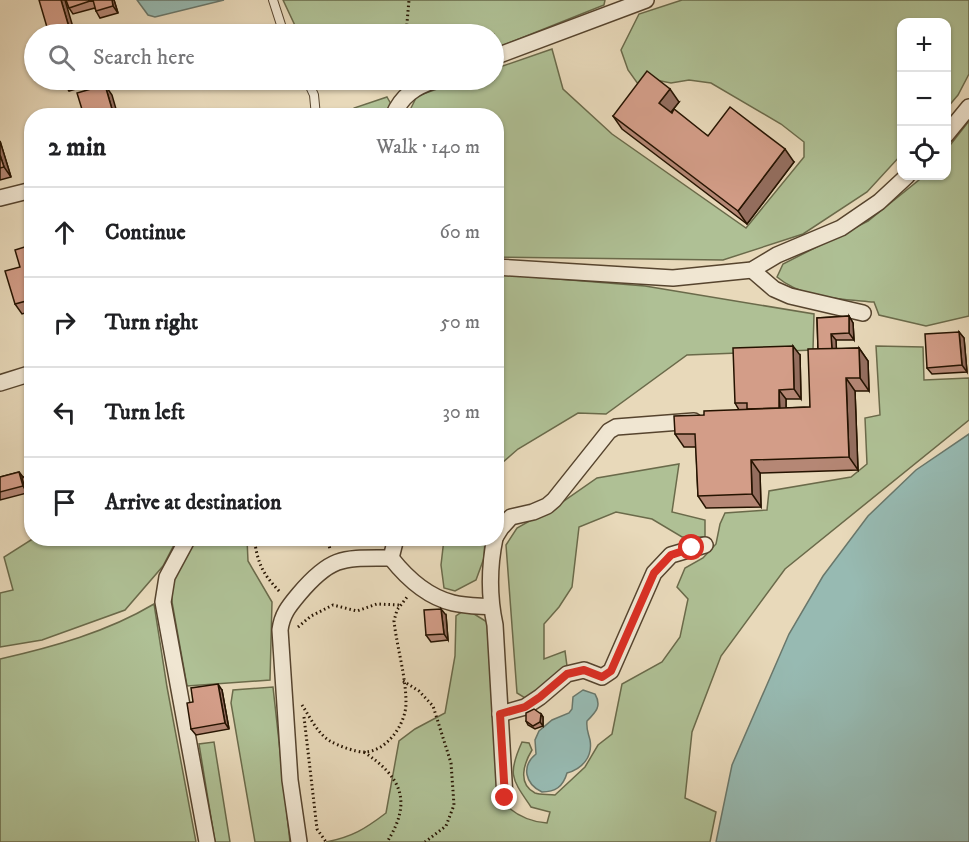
<!DOCTYPE html>
<meta charset="utf-8">
<style>
:root{--surface:#fff;--page:#f2f2f2;--text:#202124;--muted:#757577;--line:#e0e0e0}
body{margin:0;font-family:"IM FELL DW Pica",serif;background:var(--page);color:var(--text)}
.controls{position:absolute;right:18px;top:18px;display:grid;overflow:hidden;border-radius:12px;box-shadow:0 2px 4px #0004}
.controls button{width:54px;height:54px;display:grid;place-items:center;padding:0;border:0;border-bottom:2px solid var(--line);background:var(--surface);color:var(--text);font:30px sans-serif}
.stop{position:absolute;width:18px;height:18px;margin:-14px;border:4px solid #d93025;border-radius:50%;background:#fff}
.stop.end{background:#d93025;border-color:#fff;box-shadow:0 2px 6px #0008}
.list{margin:0;padding:0;list-style:none}
h2{display:flex;justify-content:space-between;align-items:center;height:78px;margin:0;padding:0 24px;font-size:26px}
h2 small{font-size:20px;font-weight:400;color:var(--muted)}
.list li{display:grid;grid-template-columns:39px 1fr auto;gap:18px;align-items:center;box-sizing:border-box;height:90px;padding:0 24px;border-top:2px solid var(--line)}
.list b{display:block;font-size:22px;white-space:nowrap}
.list em{font-size:20px;font-style:normal;color:var(--muted)}
.icon{flex:none;width:33px;height:33px;fill:none;stroke:currentColor;stroke-width:2;stroke-linecap:round;stroke-linejoin:round}
.map{position:relative;flex:none;width:969px;height:842px;overflow:hidden}
.search{position:absolute;background:var(--surface);box-shadow:0 2px 4px #0004;left:24px;top:24px;width:480px;height:66px;display:flex;align-items:center;gap:15px;box-sizing:border-box;padding:0 21px;border-radius:33px;color:var(--muted);font-size:22px}
.panel{position:absolute;background:var(--surface);box-shadow:0 2px 4px #0004;left:24px;top:108px;width:480px;height:438px;border-radius:24px}
.map>svg:first-child{display:block}
.green{fill:#afc095;stroke:#6a6a4a;stroke-width:1.5}
.water{fill:#97bab2;stroke:#69776b;stroke-width:1.5}
.lines{fill:none;stroke-linecap:round;stroke-linejoin:round}
.lane-casing{stroke:#56442e;stroke-width:10}
.street-casing{stroke:#56442e;stroke-width:18}
.path{stroke:#251300;stroke-width:3;stroke-dasharray:1.5 3;stroke-linecap:butt}
.lane{stroke:#f0e6d2;stroke-width:8}
.street{stroke:#f0e6d2;stroke-width:15}
.wall{fill:#b58775;stroke:#251300;stroke-width:1.5}
.shaded-wall{fill:#946e5f;stroke:#251300;stroke-width:1.5}
.building{fill:#d39d88;stroke:#251300;stroke-width:1.5}
.route{stroke:#d93025;stroke-width:8}
</style>
<div class="map">
<svg width="969" height="842" viewBox="0 0 969 842">
<rect width="100%" height="100%" fill="#e8d9ba"/>
<filter id="stains"><feTurbulence type="fractalNoise" baseFrequency=".00333" numOctaves="4"/><feColorMatrix values="0 0 0 0 .2 0 0 0 0 .09 0 0 0 0 .02 0 0 0 .5 -.17"/></filter>
<radialGradient id="worn" r=".72"><stop offset=".6" stop-color="#630" stop-opacity="0"/><stop offset="1" stop-color="#630" stop-opacity=".3"/></radialGradient>
<g class="green">
<path d="M283,0H605L604,5L494,49V34H299Z"/>
<path d="M682,0H969V74L958,95L947,108L946,22H902L901,155L867,192L803,234L723,260L497,257L496,116H407L417,96L463,80H494V69L552,49L563,89L612,134L746,228L804,157V142L781,124L711,83L689,80L671,83L656,80L643,91L628,70L621,50L639,14Z"/>
<path d="M347,80H401L362,89Z"/>
<path d="M387,97L391,104L386,115L350,116L354,108Z"/>
<path d="M969,121V316L926,326L879,315L874,302C842,299 803,299 777,277L783,264L868,221L924,176H946L947,149Z"/>
<path d="M497,274L645,286L814,314L813,350L687,355L606,414L578,413L518,449L502,463L497,476Z"/>
<path d="M876,346L923,347L924,380L969,378V420L785,569L721,656L692,732L685,798L716,812L710,842H326C352,837 365,829 386,813L399,741L415,729L445,713L455,656L456,616L466,609L487,622L498,798C511,812 527,822 547,823L550,812L531,807C512,779 507,775 522,742L529,743L532,750C524,763 517,784 535,793C540,795 549,794 555,795L585,767L598,745L612,734L622,684L662,662L680,637L688,599L677,587L685,568L703,558L716,544L720,524L725,513L767,510L769,491L851,477L867,464L865,418L880,415Z"/>
<path d="M679,464L672,512L705,520V537H682L652,519L616,512L579,527L572,587L559,607L544,624V659L565,651L567,666L541,691L525,698L517,693L506,545L517,528L558,505L597,478Z"/>
<path d="M34,538H177V539L163,566L125,610L42,640L0,647V593L13,590L4,557Z"/>
<path d="M193,539H247L248,561L272,602L270,680L187,686L172,602L171,580Z"/>
<path d="M444,539H485L484,558L476,580L455,591L444,588L441,565Z"/>
<path d="M154,604L167,687L196,842H0V659C53,647 107,632 154,604Z"/>
<path d="M273,687L290,842H255L231,703L233,690Z"/>
<path d="M214,742L230,842H215L199,744Z"/>
</g>
<g class="water">
<path d="M137,0H224L155,17L148,15Z"/>
<path d="M969,434V842H716L732,765L789,634L823,576L868,516L916,470Z"/>
<path d="M583,690L595,694C602,706 596,712 587,721C586,729 588,732 590,740C593,757 582,769 567,773C563,787 555,792 542,792C525,784 521,766 536,754L535,740L539,731L552,720L569,713L572,709L573,697Z"/>
</g>
<g class="lines">
<g class="lane-casing">
<g id="lane">
<path d="M273,0L284,34"/>
<path d="M307,80L314,95L316,116"/>
</g>
</g>
<g class="street-casing">
<g id="street">
<path d="M494,57L646,0"/>
<path d="M393,116C402,95 415,87 436,80"/>
<path d="M946,135L969,107"/>
<path d="M0,198L32,190"/>
<path d="M496,267L673,278L752,270L777,255L841,228L879,202L907,176"/>
<path d="M752,270L774,289L790,296L863,313"/>
<path d="M0,383L32,373"/>
<path d="M496,536L501,528L511,517L533,512L547,506L554,500L609,431L616,427L694,421"/>
<path d="M188,538L167,577L163,602L207,842"/>
<path d="M495,538C489,567 489,597 495,625L505,798"/>
<path d="M391,558C406,577 428,597 453,603C465,606 479,606 491,607"/>
<path d="M500,714L525,707L540,697L567,674L584,670L602,677L611,671L654,573L671,555L705,545"/>
<path d="M299,842L290,780L280,630C282,614 289,606 299,594C332,555 344,558 391,558L396,538"/>
</g>
</g>
<g class="path">
<path d="M406,34L409,0"/>
<path d="M254,538C258,564 262,573 280,592"/>
<path d="M327,538L330,549"/>
<path d="M298,627L311,616L333,605L357,611L377,604L399,605"/>
<path d="M403,681L419,691L433,706L451,763L454,805L446,826L425,842"/>
<path d="M302,705C310,717 317,733 330,741C339,746 355,752 365,752C387,751 406,724 406,703C406,676 397,648 394,621L397,610L407,597"/>
<path d="M304,717L317,829L326,842"/>
<path d="M364,752C401,777 413,801 387,842"/>
</g>
<use href="#lane" class="lane"/>
<use href="#street" class="street"/>
</g>
<g class="wall">
<path d="M66,0H114L118,13L100,18L96,11L95,8L73,14L69,8Z"/>
<path d="M62,80H88L89,85L69,91Z"/>
<path d="M679,102L671,112L708,136L794,162L747,224L622,129L613,116Z"/>
<path d="M0,141L11,177L0,180Z"/>
<path d="M32,246V311L22,314L15,304L20,267Z"/>
<path d="M849,316L853,323L854,340H836V349L859,348L868,361L869,391H855L858,470L760,473L761,507L706,508L698,496L696,447H684L675,434L704,415L739,410L735,403L800,355L801,399H786V408L810,407L818,349L817,318Z"/>
<path d="M959,332L964,338L967,372L932,374L927,368Z"/>
<path d="M19,472L23,477L32,475V490L27,491V493L0,500V477Z"/>
<path d="M446,615L448,640L431,642L426,635Z"/>
<path d="M222,690L229,729L196,735L191,729L193,702Z"/>
<path d="M541,714L543,717V726L535,729L528,725L526,721Z"/>
</g>
<g class="shaded-wall">
<path d="M61,0H65L75,34H71Z"/>
<path d="M112,0H114L118,13L113,6Z"/>
<path d="M105,85L112,95L118,116H114Z"/>
<path d="M670,89L679,102L668,116L659,103Z"/>
<path d="M0,141L11,177L4,167L0,155Z"/>
<path d="M785,149L794,162L747,224L738,211Z"/>
<path d="M849,316L853,323L854,340L849,333Z"/>
<path d="M959,332L964,338L967,372L962,365Z"/>
<path d="M831,334L836,340L837,361L832,355Z"/>
<path d="M793,346L800,355L801,399L794,389Z"/>
<path d="M859,348L868,361L869,391L860,378Z"/>
<path d="M846,378L855,391L858,470L849,457Z"/>
<path d="M779,390L786,399V421L780,411Z"/>
<path d="M751,460L760,473L761,507L752,494Z"/>
<path d="M19,472L24,479L25,488L27,493L23,486Z"/>
<path d="M441,609L446,615L448,640L444,634Z"/>
<path d="M218,684L222,690L229,729L225,723Z"/>
<path d="M541,714L543,717V726L540,722Z"/>
</g>
<g class="building">
<path d="M39,0H61L71,34H49Z"/>
<path d="M66,0H112L113,6L96,11L93,0L69,8Z"/>
<path d="M647,71L670,89L659,103L672,113L674,109L708,136L730,107L785,149L738,211L613,116Z"/>
<path d="M105,85L114,116H84L77,93Z"/>
<path d="M0,155L4,167L0,168Z"/>
<path d="M31,245L32,305L30,300L15,304L5,271L20,267L15,250Z"/>
<path d="M849,316V333L831,334L832,349H818L817,318Z"/>
<path d="M959,332L962,365L927,368L925,334Z"/>
<path d="M793,346L794,389L779,390V408L747,409V403H735L733,348Z"/>
<path d="M859,348L860,378H846L849,457L751,460L752,494L698,496L695,434H675L674,416L704,415V411L810,407L808,349Z"/>
<path d="M19,472L23,486L0,492V477Z"/>
<path d="M32,475V486L25,488L22,478Z"/>
<path d="M441,609L444,634L426,635L424,610Z"/>
<path d="M218,684L225,723L191,729L187,703L193,702L191,688Z"/>
<path d="M534,709L541,714L540,722L533,726L526,721V713Z"/>
</g>
<g class="lines">
<path class="route" d="M505,798L500,714L525,707L540,697L567,674L584,670L602,677L611,671L654,573L671,555L692,548"/>
</g>
<rect width="100%" height="100%" filter="url(#stains)"/>
<rect width="100%" height="100%" fill="url(#worn)"/>
</svg>
<div class="controls">
<button>+</button>
<button>−</button>
<button><svg class="icon" aria-label="locate" viewBox="0 0 24 24"><circle cx="12" cy="12" r="6"/><path d="M12 2v4M12 18v4M2 12h4M18 12h4"/></svg></button>
</div>
<div class="stop" style="left:692px;top:548px"></div>
<div class="stop end" style="left:505px;top:798px"></div>
<div class="search"><svg class="icon" aria-label="search" viewBox="0 0 24 24"><circle cx="10" cy="10" r="6"/><path d="M15 15l6 6"/></svg>Search here</div>
<section class="panel">
<h2>2 min<small>Walk · 140 m</small></h2>
<ul class="list">
<li><svg class="icon" aria-label="ahead" viewBox="0 0 24 24"><path d="M12 20V5M6 11l6-6 6 6"/></svg><div><b>Continue</b></div><em>60 m</em></li>
<li><svg class="icon" aria-label="right" viewBox="0 0 24 24"><path d="M7 20v-9h11M14 6l5 5-5 5"/></svg><div><b>Turn right</b></div><em>50 m</em></li>
<li><svg class="icon" aria-label="left" viewBox="0 0 24 24"><path d="M17 20v-9H6M10 6l-5 5 5 5"/></svg><div><b>Turn left</b></div><em>30 m</em></li>
<li><svg class="icon" aria-label="arrive" viewBox="0 0 24 24"><path d="M6 21V4h12l-3 4 3 4H6"/></svg><div><b>Arrive at destination</b></div></li>
</ul>
</section>
</div>
